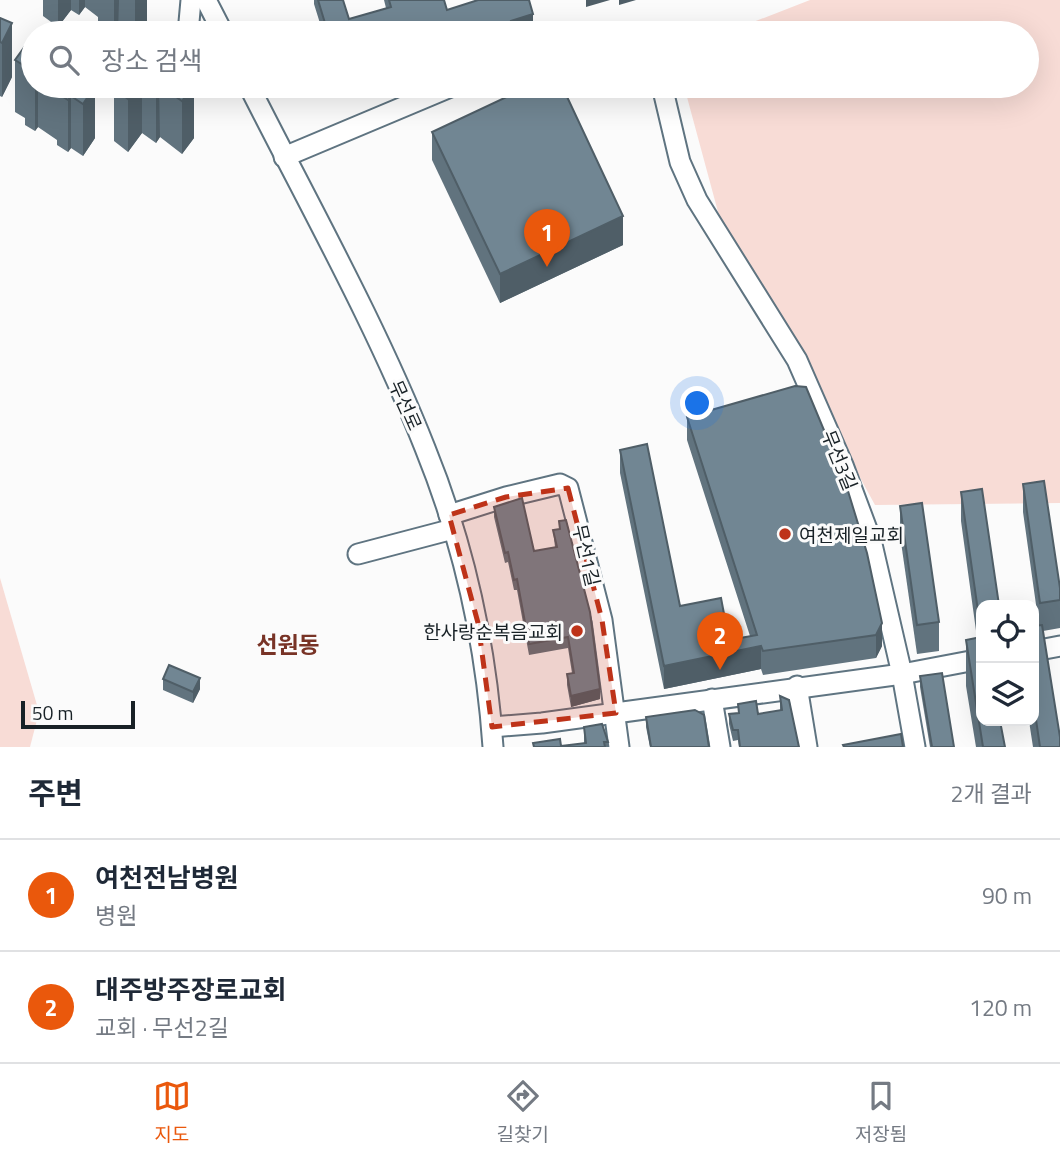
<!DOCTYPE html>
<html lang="ko">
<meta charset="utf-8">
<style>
:root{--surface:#fff;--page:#f6f6f7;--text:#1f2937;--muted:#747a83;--line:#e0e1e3;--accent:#ea580c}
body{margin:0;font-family:"Titillium Web","Noto Sans KR",sans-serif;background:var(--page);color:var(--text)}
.controls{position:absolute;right:21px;bottom:21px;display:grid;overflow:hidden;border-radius:14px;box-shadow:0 7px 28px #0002}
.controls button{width:63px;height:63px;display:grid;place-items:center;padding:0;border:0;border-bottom:2px solid var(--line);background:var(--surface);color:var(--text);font:35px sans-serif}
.scale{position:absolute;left:21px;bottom:18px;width:114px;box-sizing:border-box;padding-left:7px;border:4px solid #182126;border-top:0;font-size:19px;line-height:24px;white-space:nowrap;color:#182126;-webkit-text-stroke:5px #fbfbfb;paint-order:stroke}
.you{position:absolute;left:698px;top:404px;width:24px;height:24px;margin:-18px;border:5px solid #fff;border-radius:50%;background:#1a73e8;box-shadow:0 0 0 10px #1a73e833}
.badge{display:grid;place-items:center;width:46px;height:46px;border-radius:50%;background:var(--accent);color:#fff;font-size:23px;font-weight:700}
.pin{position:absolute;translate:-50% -58px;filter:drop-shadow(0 2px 4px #0008)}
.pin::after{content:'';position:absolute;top:37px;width:24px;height:21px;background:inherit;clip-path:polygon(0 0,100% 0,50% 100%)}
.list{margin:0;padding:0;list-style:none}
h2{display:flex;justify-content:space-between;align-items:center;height:91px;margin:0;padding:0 28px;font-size:30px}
h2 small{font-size:23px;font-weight:400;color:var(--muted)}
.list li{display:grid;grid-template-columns:46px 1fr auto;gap:21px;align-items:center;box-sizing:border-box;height:112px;padding:0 28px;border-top:2px solid var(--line)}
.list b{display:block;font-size:26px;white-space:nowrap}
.list p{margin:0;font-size:23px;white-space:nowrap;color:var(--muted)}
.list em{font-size:23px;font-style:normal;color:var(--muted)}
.icon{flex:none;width:38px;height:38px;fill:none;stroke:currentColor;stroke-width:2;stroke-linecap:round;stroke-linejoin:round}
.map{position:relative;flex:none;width:1060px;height:747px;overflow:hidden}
.search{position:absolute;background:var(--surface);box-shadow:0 7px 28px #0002;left:21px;right:21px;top:21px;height:77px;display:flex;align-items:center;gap:18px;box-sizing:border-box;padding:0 24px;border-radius:38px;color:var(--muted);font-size:26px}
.sheet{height:315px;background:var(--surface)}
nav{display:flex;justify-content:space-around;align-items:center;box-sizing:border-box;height:98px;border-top:2px solid var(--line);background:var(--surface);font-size:19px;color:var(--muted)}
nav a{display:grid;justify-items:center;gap:4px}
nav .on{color:var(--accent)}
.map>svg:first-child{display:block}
.green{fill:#f8dcd6}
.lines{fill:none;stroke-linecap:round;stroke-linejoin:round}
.minor-casing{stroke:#5f7481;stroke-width:23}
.minor{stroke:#fff;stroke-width:19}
.wall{fill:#61737e}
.shaded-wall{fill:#4f5e67}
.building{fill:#718693;stroke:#4f5e67;stroke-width:2}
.marked{fill:#be3319;fill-opacity:0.2;stroke:#be3319;stroke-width:5;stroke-dasharray:14 9;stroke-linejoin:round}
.poi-dot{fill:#be3319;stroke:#fbfbfb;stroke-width:2.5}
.labels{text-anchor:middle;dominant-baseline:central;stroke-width:6;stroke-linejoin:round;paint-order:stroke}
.street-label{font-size:19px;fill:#182126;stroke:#fbfbfb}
.poi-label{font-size:19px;fill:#182126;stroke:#fbfbfb;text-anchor:start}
.quarter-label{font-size:23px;font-weight:bold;fill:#783326;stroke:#fbfbfb}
</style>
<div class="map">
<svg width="1060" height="747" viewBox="0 0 1060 747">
<rect width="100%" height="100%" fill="#fbfbfb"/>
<g class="green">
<path d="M810,0H1060V503L875,505L721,223L684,86H1027V33H725Z"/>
<path d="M0,578L39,712L30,747H0Z"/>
</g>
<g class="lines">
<g class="minor-casing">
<g id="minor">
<path d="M206,0L223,33"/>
<path d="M188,33L191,0"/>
<path d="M249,86C309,205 376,324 425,448C464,544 486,644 493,747"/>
<path d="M662,86L680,162L697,200L797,360L843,465L871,540L902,674L915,747"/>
<path d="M284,157L453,86"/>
<path d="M449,515L506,497L560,484L568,488L602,620L619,747"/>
<path d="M358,554L453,529"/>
<path d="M1034,651L1060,646"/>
<path d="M797,686L807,747"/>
<path d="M712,699L720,747"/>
<path d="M492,727L542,723L902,674L981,659"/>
</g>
</g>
<use href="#minor" class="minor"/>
</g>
<g class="wall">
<path d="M43,0H147V27L143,33H105L98,29V17L85,7L79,15L71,10L58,27L43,16Z"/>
<path d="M314,0H343L349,19L386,8L384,0H444L447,10L533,29L519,33H323L314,4Z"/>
<path d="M0,18L12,77L2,97L0,96Z"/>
<path d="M33,46V86H95V138L83,156L71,148L68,152L57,145V140L38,127L35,131L25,125V118L15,112V60Z"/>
<path d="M117,86H194V138L182,154L160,137L156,143L142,133L128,152L114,141V89Z"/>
<path d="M432,132L623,245L500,303L432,160Z"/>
<path d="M795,386L882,646L876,658L763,675L761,669L664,689L620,473V450L680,606L729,640L750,636L687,440V417Z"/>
<path d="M1023,484L1060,588V628L1043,631L1060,747H1033L1029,721H1034V626H1039L1023,512Z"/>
<path d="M961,492L981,605V721L1005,747H976L966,686V640L977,638L961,521Z"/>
<path d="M900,506L939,622V651L917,654L900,535Z"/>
<path d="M494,507L534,551L555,547L553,530L559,529V521L600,699L571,707L567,685V674L572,673L568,648L529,655L517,590H514L508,562L505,563L494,517Z"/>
<path d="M920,676L954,747H930L920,687Z"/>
<path d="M163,679L200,689L193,703L163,690Z"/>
<path d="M780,696L799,747H739L738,740L733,741L729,724V714L738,713V704L758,714L780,710Z"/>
<path d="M646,717L709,747H650L646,727Z"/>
<path d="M584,727L608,742V747H533L561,746L584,743Z"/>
</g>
<g class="shaded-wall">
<path d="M58,0H71V10L58,27Z"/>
<path d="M79,0H85V7L79,15Z"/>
<path d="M114,0H119L118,33H114Z"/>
<path d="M135,0H147V27L143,33H135Z"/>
<path d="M586,0H610L586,7Z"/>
<path d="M619,0H636L619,5Z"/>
<path d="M533,14V29L519,33H511V21Z"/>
<path d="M12,23V77L2,97V43Z"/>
<path d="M35,86H38V127L35,131Z"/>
<path d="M95,86V138L83,156V104Z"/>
<path d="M139,86H142V133L128,152V99Z"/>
<path d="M159,86L160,137L156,143V90Z"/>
<path d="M194,86V138L182,154V101Z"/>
<path d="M71,96V148L68,152V100Z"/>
<path d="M623,216V245L500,303V274Z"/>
<path d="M882,623V646L876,658V635Z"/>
<path d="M761,646V669L664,689V666Z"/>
<path d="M200,678V689L193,703V692Z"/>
<path d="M600,689V699L571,707V696Z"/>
</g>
<g class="building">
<path d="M318,0H343L349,19L391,7L389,0H444L447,10L478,0H529L533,14L511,21L514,33H449L448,30L438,33H328Z"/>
<path d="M0,18L12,23L2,43L0,42Z"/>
<path d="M28,42L33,46V78L25,72L28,68L15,60Z"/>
<path d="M55,86H95L83,104L71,96L68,100L57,93L60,89Z"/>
<path d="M117,86H139L128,99L114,89Z"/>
<path d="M149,86H159L156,90Z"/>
<path d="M161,86H193L182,101Z"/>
<path d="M530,86H562L623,216L500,274L432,132Z"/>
<path d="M795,386L806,387L844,478L867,553L882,623L876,635L763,651L761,646L664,666L620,450L647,444L680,606L721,598L729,640L757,635L687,417Z"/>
<path d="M1044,481L1060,588V600L1040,603L1023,484Z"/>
<path d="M982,489L999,605H981V611H978L961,492Z"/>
<path d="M522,498L534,551L557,547L553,530L560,529L559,521L566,520L590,612L600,689L571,696L567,674L574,673L568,637L529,644L517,579L514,580L508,552L505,553L494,507Z"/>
<path d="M922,503L939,622L917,625L900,506Z"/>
<path d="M1042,625L1060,737V747H1040L1034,706V626Z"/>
<path d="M981,637V721H1000L1005,747H983L966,640Z"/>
<path d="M169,665L200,678L193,692L163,679Z"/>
<path d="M942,673L954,747H932L920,676Z"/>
<path d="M780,696L789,700L799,747H740L738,730H733L729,714L739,713L738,704L756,701L758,714L782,710Z"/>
<path d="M695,710L704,715L709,747H651L646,717Z"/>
<path d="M602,724L608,742H604L605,747H534L533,743L560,739L561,746L586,743L584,727Z"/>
<path d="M901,734L903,747H844L843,745Z"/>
</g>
<path class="marked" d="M568,488L602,620L616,713L492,727L478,623L449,515L506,497Z"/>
<g class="poi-dot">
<circle cx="785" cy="534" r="7"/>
<circle cx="577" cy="631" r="7"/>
</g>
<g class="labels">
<g class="street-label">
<text transform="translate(406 405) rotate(66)">무선로</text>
<text transform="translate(840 460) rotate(68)">무선3길</text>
<text transform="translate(587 555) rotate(77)">무선1길</text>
</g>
<g class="poi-label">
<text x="799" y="534">여천제일교회</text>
<text x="563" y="631" text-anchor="end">한사랑순복음교회</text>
</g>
<g class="quarter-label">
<text x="288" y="644">선원동</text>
</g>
</g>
</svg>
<div class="controls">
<button><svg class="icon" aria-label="locate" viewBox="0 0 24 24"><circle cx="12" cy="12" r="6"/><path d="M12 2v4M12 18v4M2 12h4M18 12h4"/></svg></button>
<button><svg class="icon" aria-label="layers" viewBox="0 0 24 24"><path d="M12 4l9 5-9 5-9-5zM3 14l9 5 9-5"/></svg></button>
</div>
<div class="scale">50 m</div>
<div class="you"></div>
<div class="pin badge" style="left:547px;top:267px">1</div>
<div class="pin badge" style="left:720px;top:670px">2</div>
<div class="search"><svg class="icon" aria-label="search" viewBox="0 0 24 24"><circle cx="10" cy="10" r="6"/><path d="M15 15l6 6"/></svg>장소 검색</div>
</div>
<section class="sheet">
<h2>주변<small>2개 결과</small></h2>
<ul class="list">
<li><span class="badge">1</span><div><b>여천전남병원</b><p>병원</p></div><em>90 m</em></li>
<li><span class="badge">2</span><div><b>대주방주장로교회</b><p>교회 · 무선2길</p></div><em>120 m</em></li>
</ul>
</section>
<nav>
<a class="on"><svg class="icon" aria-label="map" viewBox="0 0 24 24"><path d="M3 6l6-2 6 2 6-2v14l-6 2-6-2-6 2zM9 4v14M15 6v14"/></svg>지도</a>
<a><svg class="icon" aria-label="directions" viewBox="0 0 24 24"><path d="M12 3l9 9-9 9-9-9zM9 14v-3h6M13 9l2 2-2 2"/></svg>길찾기</a>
<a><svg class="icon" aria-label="saved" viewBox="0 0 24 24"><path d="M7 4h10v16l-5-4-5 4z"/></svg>저장됨</a>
</nav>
